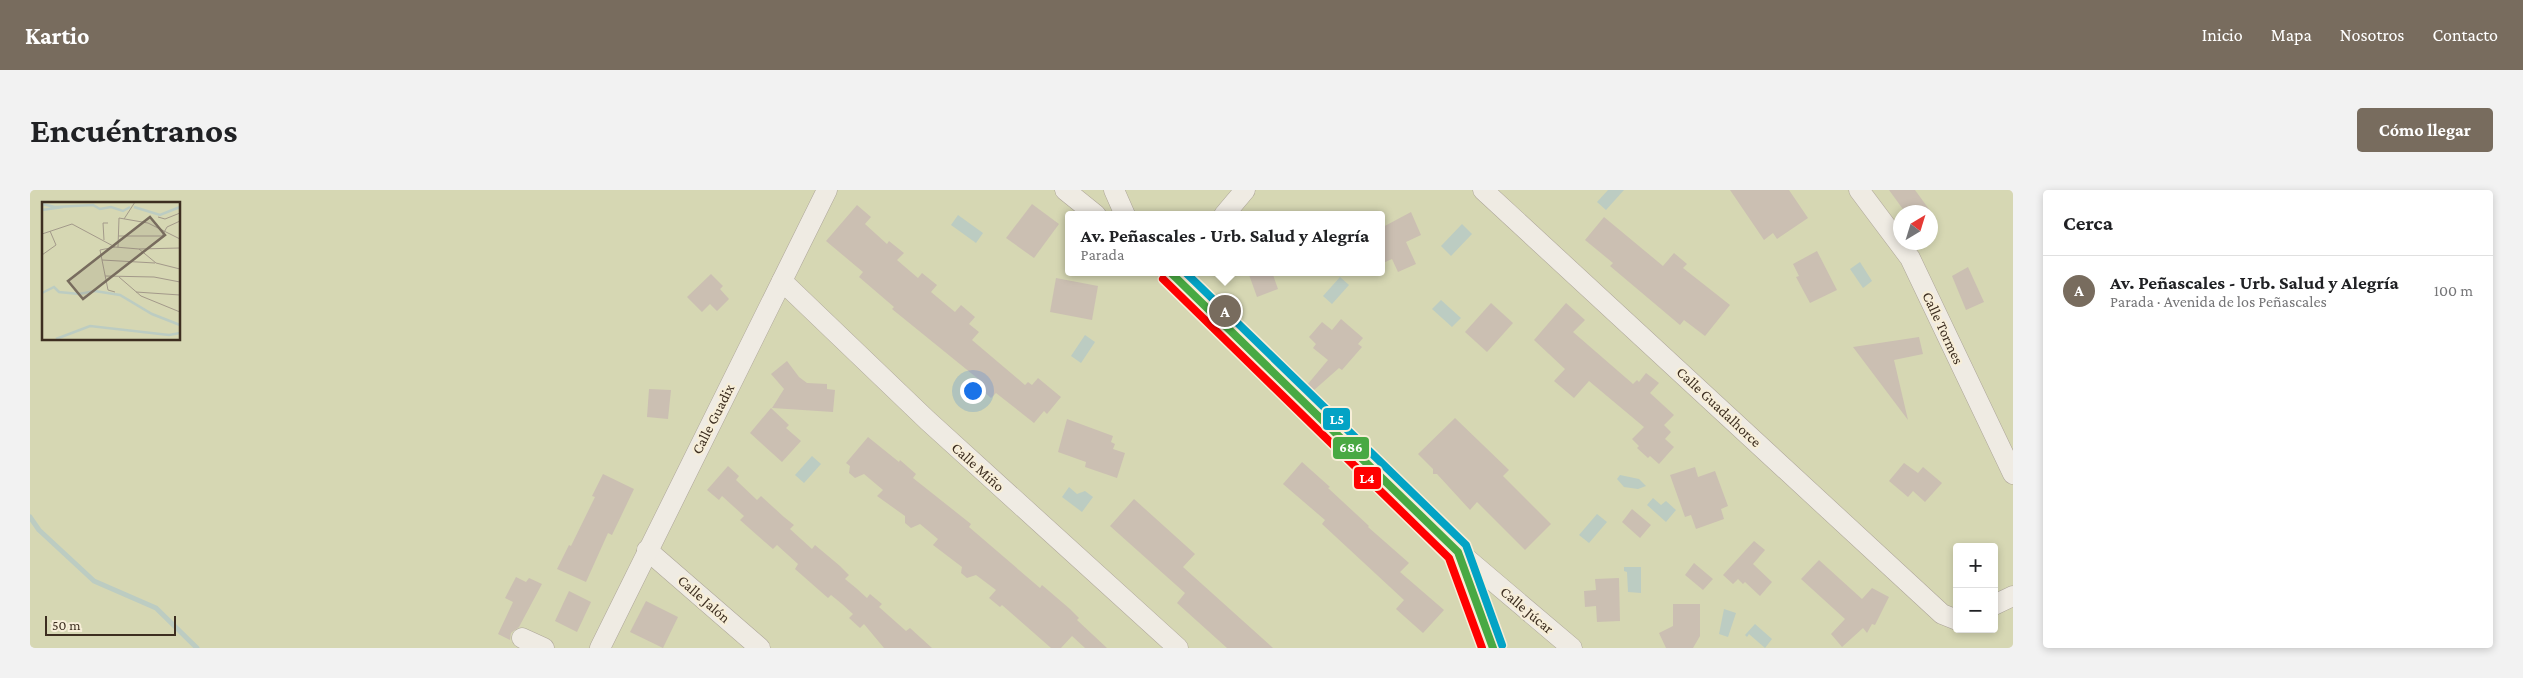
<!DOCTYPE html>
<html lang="es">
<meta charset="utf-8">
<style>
:root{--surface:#fff;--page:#f2f2f2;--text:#202124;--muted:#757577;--line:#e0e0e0;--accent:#786c5e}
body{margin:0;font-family:"Crimson Pro",serif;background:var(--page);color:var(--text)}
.controls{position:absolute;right:15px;bottom:15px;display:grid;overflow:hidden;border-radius:5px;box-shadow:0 2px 8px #0003}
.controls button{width:45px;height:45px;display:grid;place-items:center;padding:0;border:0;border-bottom:1px solid var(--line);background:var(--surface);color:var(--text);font:25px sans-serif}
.compass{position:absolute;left:1863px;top:15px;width:45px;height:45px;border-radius:50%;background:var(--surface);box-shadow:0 2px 8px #0003;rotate:38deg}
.scale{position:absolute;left:15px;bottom:12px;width:131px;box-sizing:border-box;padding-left:5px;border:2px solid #3d2e20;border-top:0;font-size:14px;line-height:18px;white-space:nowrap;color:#3d2e20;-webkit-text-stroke:4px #f7eed8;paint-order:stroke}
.you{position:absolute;left:942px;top:200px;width:18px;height:18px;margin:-12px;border:4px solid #fff;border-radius:50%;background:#1a73e8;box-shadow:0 0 0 8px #1a73e833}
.badge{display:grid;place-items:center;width:32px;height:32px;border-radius:50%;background:var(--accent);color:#fff;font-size:16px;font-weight:700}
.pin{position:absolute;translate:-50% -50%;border:2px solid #fff;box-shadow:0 1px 5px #0006}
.popup{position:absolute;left:1035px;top:21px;width:320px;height:65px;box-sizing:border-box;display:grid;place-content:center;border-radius:5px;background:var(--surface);filter:drop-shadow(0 1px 4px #0005);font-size:16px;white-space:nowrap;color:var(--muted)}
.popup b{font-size:19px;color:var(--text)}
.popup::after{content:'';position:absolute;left:50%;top:100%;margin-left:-10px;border:10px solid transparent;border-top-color:var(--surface)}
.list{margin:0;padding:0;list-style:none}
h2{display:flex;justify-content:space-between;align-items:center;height:65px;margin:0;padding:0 20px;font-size:21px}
h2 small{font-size:16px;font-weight:400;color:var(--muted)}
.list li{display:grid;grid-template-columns:32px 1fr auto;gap:15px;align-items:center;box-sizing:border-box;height:70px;padding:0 20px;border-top:1px solid var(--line)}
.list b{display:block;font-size:19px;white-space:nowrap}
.list p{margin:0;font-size:16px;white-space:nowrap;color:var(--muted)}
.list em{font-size:16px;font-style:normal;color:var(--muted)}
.map{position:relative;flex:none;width:1983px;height:458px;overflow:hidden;border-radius:5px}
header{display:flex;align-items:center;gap:30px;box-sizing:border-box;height:70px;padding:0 25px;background:var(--accent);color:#fff}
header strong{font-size:24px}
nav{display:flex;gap:28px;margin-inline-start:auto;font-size:18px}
.intro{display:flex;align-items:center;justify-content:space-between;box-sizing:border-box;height:120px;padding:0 30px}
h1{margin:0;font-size:35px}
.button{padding:12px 22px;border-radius:5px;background:var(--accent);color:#fff;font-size:18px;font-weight:700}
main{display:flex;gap:30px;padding:0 30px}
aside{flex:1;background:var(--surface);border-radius:5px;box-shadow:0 2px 8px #0003}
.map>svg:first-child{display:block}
.green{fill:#d6d7b3;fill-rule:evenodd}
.water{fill:#bcccc2}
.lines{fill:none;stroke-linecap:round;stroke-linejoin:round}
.stream{stroke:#bcccc2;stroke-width:5}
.building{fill:#cbbfb2}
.minor-casing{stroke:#ada599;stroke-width:21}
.minor{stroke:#efebe3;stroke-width:20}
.bus-1-casing{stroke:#f7eed8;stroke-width:11}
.bus-2-casing{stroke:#f7eed8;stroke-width:11}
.bus-3-casing{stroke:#f7eed8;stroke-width:11}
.bus-1{stroke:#49a943;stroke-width:8}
.bus-2{stroke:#f00;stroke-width:8}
.bus-3{stroke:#03a3c5;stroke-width:8}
.labels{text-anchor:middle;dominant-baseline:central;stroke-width:4.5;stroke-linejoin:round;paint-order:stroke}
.street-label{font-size:15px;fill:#3d2e20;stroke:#f7eed8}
.inset-river{fill:none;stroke:#bcccc2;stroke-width:2.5}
.inset-road{fill:none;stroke:#a3998a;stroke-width:1}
.view{fill:#786c5e;fill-opacity:0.15;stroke:#786c5e;stroke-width:2.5}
.inset-edge{fill:none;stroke:#3d2e20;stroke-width:2.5}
.line-badge{stroke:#f7eed8;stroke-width:2}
.badge-label{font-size:14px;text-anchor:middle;font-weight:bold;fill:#fff}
</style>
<header>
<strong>Kartio</strong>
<nav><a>Inicio</a><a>Mapa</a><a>Nosotros</a><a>Contacto</a></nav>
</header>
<div class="intro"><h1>Encuéntranos</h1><a class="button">Cómo llegar</a></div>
<main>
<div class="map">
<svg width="1983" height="458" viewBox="0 0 1983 458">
<rect width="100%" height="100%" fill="#e7e0d1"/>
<path class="green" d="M0,0H1983V458H0ZM14,14H149V149H14ZM1870,22H1900V52H1870ZM1039,25H1351V82H1039ZM1927,357H1964V439H1927Z"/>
<g class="water">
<path d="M1578,0H1594L1576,20L1567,12Z"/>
<path d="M928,25L953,43L946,53L921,35Z"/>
<path d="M1432,34L1442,44L1421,66L1411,56Z"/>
<path d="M1830,72L1842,91L1833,98L1820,79Z"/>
<path d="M1310,87L1319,95L1302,114L1293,106Z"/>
<path d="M1411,110L1431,128L1422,137L1402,119Z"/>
<path d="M1055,145L1065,152L1051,173L1041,166Z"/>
<path d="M782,266L791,274L774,293L765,285Z"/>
<path d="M1590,285L1609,289L1616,296L1608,299L1594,297L1587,289Z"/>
<path d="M1039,297L1047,304L1055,301L1063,307L1052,322L1032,307Z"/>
<path d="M1623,308L1631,315L1636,311L1646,320L1636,332L1617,315Z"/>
<path d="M1567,324L1577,332L1559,353L1549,345Z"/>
<path d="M1594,377H1611V403L1598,402L1597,382L1594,381Z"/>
<path d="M1694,419L1706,423L1698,447L1689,444Z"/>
<path d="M1725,434L1742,449L1735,458L1719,444L1717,447L1715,445Z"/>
</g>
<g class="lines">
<path class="stream" d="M0,327L9,340L64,391L126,418L167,458"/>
</g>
<g class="building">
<path d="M1700,0H1759L1778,28L1747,49L1743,43L1734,50Z"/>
<path d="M1859,0H1885L1901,22H1875Z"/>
<path d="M1002,14L1029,34L1004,68L976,48Z"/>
<path d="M827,15L841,27L835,34L857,54L859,51L874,63L867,70L888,88L892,83L907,95L901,102L925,122L931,115L945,127L939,134L949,142L942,150L995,195L998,192L1002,195L1008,188L1031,207L1017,224L1014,221L1004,233L966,203L961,208L947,196L952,192L862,119L864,117L829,87L833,82L796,51Z"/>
<path d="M1381,22L1391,45L1376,52L1386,74L1368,82L1362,69L1351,74V38Z"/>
<path d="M1574,27L1633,76L1644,63L1657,74L1653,78L1700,115L1675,146L1654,130L1650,135L1580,76L1583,73L1555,50Z"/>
<path d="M1787,61L1807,100L1780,113L1766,87L1769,86L1763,74Z"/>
<path d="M1938,77L1954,112L1936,120L1922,86Z"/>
<path d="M1218,82H1242L1248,99L1227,107Z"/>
<path d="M681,84L693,96L690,99L699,109L687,121L680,114L672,122L657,107Z"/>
<path d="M1026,88L1068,96L1062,130L1020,122Z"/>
<path d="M1461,113L1483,133L1457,162L1435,142Z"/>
<path d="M1536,113L1555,130L1543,142L1603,194L1607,190L1609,192L1616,183L1629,193L1620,203L1644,225L1634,235L1641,242L1635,249L1644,257L1629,274L1620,266L1618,268L1607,258L1609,256L1602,249L1614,237L1559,191L1544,208L1524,191L1535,179L1504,150Z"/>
<path d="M1311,129L1333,148L1328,154L1332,157L1312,180L1309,178L1283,201L1277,195L1298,170L1283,158L1286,154L1279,147L1292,132L1302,140Z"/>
<path d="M1889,147L1893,164L1864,170L1878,230L1823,157Z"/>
<path d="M757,171L769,187L777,193L797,194V199L805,200L803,222L742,218L754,199L741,184Z"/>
<path d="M619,199L641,200L638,229L617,227Z"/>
<path d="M741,218L759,235L756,238L771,251L752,272L720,243Z"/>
<path d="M1425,228L1479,280L1473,286L1521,334L1495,360L1447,312L1440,320L1407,284H1403V279L1388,264Z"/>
<path d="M1037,229L1083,246L1081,252L1085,254L1083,259L1095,263L1087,288L1055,277L1056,272L1028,262Z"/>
<path d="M838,247L869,272L870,270L886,284L883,288L941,334L939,337L1010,398L1012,395L1040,419L1049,428L1047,430L1077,458H1055L1042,446L1031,458H1021L972,415L970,417L959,408L966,400L946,385L937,388L931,383L932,377L903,355L908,349L890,334L881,338L875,333V326L847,306L853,300L834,284L825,288L819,283L820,276L816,273Z"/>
<path d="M1272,272L1300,297L1298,298L1339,336L1338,337L1379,373L1370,382L1414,420L1393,443L1366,419L1374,410L1292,334L1295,330L1253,294Z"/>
<path d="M1874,273L1888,283L1893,277L1912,293L1895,312L1883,301L1878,307L1859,291Z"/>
<path d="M698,276L709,286L706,290L727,310L731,306L754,327L764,335L760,339L782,359L785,355L810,376L819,385L815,389L826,398L837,408L840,404L852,414L849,417L876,441L880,438L902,458H854L834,434L830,438L819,428L823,424L812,414L801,405L798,408L765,379L768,374L747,355L743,359L719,338L710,330L714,326L692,306L689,310L677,300Z"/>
<path d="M1665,277L1668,287L1685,281L1698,316L1691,319L1694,329L1666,339L1661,325L1655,327L1640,285Z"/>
<path d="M573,284L604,299L582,345L578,343L556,392L527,379L539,355L541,356L565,307L562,306Z"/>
<path d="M1104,309L1165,364L1153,377L1243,458H1197L1147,413L1155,403L1080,336Z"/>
<path d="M1602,319L1621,335L1610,348L1592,332Z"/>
<path d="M1724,351L1735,360L1723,374L1742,392L1730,406L1715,392L1713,394L1708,389L1703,394L1693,385Z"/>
<path d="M1789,370L1832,409L1842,398L1859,407L1845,435L1842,434L1837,443L1833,438L1812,457L1801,444L1815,429L1771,389Z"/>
<path d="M1664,373L1683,389L1673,400L1655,385Z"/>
<path d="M486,387L496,392L499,388L512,394L489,437L481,443L480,450L468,444L483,412L475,408Z"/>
<path d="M1589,388L1590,431L1567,432L1566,416L1555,417L1554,401L1566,400L1565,389Z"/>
<path d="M539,401L561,412L547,442L525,431Z"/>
<path d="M616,411L648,427L633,458L600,442Z"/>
<path d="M1643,414H1670V446L1663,458H1636L1629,443L1643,436Z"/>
</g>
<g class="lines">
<g class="minor-casing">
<g id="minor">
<path d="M1035,0L1066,25"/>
<path d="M1084,0L1095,25"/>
<path d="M1453,0L1912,424L1927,430"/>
<path d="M1829,0L1880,68L1983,284"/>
<path d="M1194,25L1215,0"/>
<path d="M1140,82L1428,362L1463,458"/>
<path d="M752,91L897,230L1148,458"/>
<path d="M617,360L730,458"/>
<path d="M1430,363L1542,458"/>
<path d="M1964,415L1983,406"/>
<path d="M492,448L514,458"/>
<path d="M570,458L797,0"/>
</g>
</g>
<use href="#minor" class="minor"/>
<g class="bus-1-casing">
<path id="bus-1" d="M1140,82L1428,362L1463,458"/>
</g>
<g class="bus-2-casing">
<path id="bus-2" d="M1133,89L1419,368L1452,458"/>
</g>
<g class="bus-3-casing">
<path id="bus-3" d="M1155,82L1436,355L1472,455"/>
</g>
<use href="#bus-1" class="bus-1"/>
<use href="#bus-2" class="bus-2"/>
<use href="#bus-3" class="bus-3"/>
</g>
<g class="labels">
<g class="street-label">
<text transform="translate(1913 138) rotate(65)">Calle Tormes</text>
<text transform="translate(1689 217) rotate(43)">Calle Guadalhorce</text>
<text transform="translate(683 229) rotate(-63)">Calle Guadix</text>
<text transform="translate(948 277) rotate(42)">Calle Miño</text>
<text transform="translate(674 409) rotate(41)">Calle Jalón</text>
<text transform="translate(1497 420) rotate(40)">Calle Júcar</text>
</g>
</g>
<g transform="translate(12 12)">
<rect width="138" height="138" fill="#e7e0d1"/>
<path d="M0,0H137V137H0Z" fill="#d6d7b3"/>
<path class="inset-river" d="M0,2L13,5L51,3L58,7L69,5L81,9L88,5M92,5L118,13L138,5M0,8L21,5M0,91L12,85L17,90L37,92L53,89L78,93L110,112L138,123M14,137L48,124L127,133L138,131"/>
<path class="inset-road" d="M116,15L123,17L138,11M82,17L93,0M0,32L30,22L73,45L97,47L114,61L138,67M76,34H120L125,25L138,19M62,38L61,21H66M73,45L58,48L66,88L73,90M76,45L77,16L106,21L138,37M97,47L138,46M0,53L14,43L8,29M60,58L113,61M63,74L112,75L138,80M77,75L99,94L138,110M94,90L138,93"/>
<path class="view" d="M108,15L123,33L41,97L26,79Z"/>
<rect width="138" height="138" class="inset-edge"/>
</g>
<g class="line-badge">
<rect x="1292" y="217" width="29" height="24" rx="5" fill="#03a3c5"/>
<rect x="1302" y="246" width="38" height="24" rx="5" fill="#49a943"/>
<rect x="1323" y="276" width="29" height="24" rx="5" fill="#f00"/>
</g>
<g class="badge-label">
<text x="1307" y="234">L5</text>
<text x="1321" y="262">686</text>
<text x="1337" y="293">L4</text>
</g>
</svg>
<div class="controls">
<button>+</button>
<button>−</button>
</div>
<svg class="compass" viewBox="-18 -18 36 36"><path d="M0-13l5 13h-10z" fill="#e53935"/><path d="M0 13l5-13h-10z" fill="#757577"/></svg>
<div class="scale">50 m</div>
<div class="you"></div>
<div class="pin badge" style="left:1195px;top:121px">A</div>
<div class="popup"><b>Av. Peñascales - Urb. Salud y Alegría</b>Parada</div>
</div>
<aside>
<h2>Cerca<small></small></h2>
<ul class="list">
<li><span class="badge">A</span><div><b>Av. Peñascales - Urb. Salud y Alegría</b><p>Parada · Avenida de los Peñascales</p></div><em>100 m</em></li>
</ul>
</aside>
</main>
